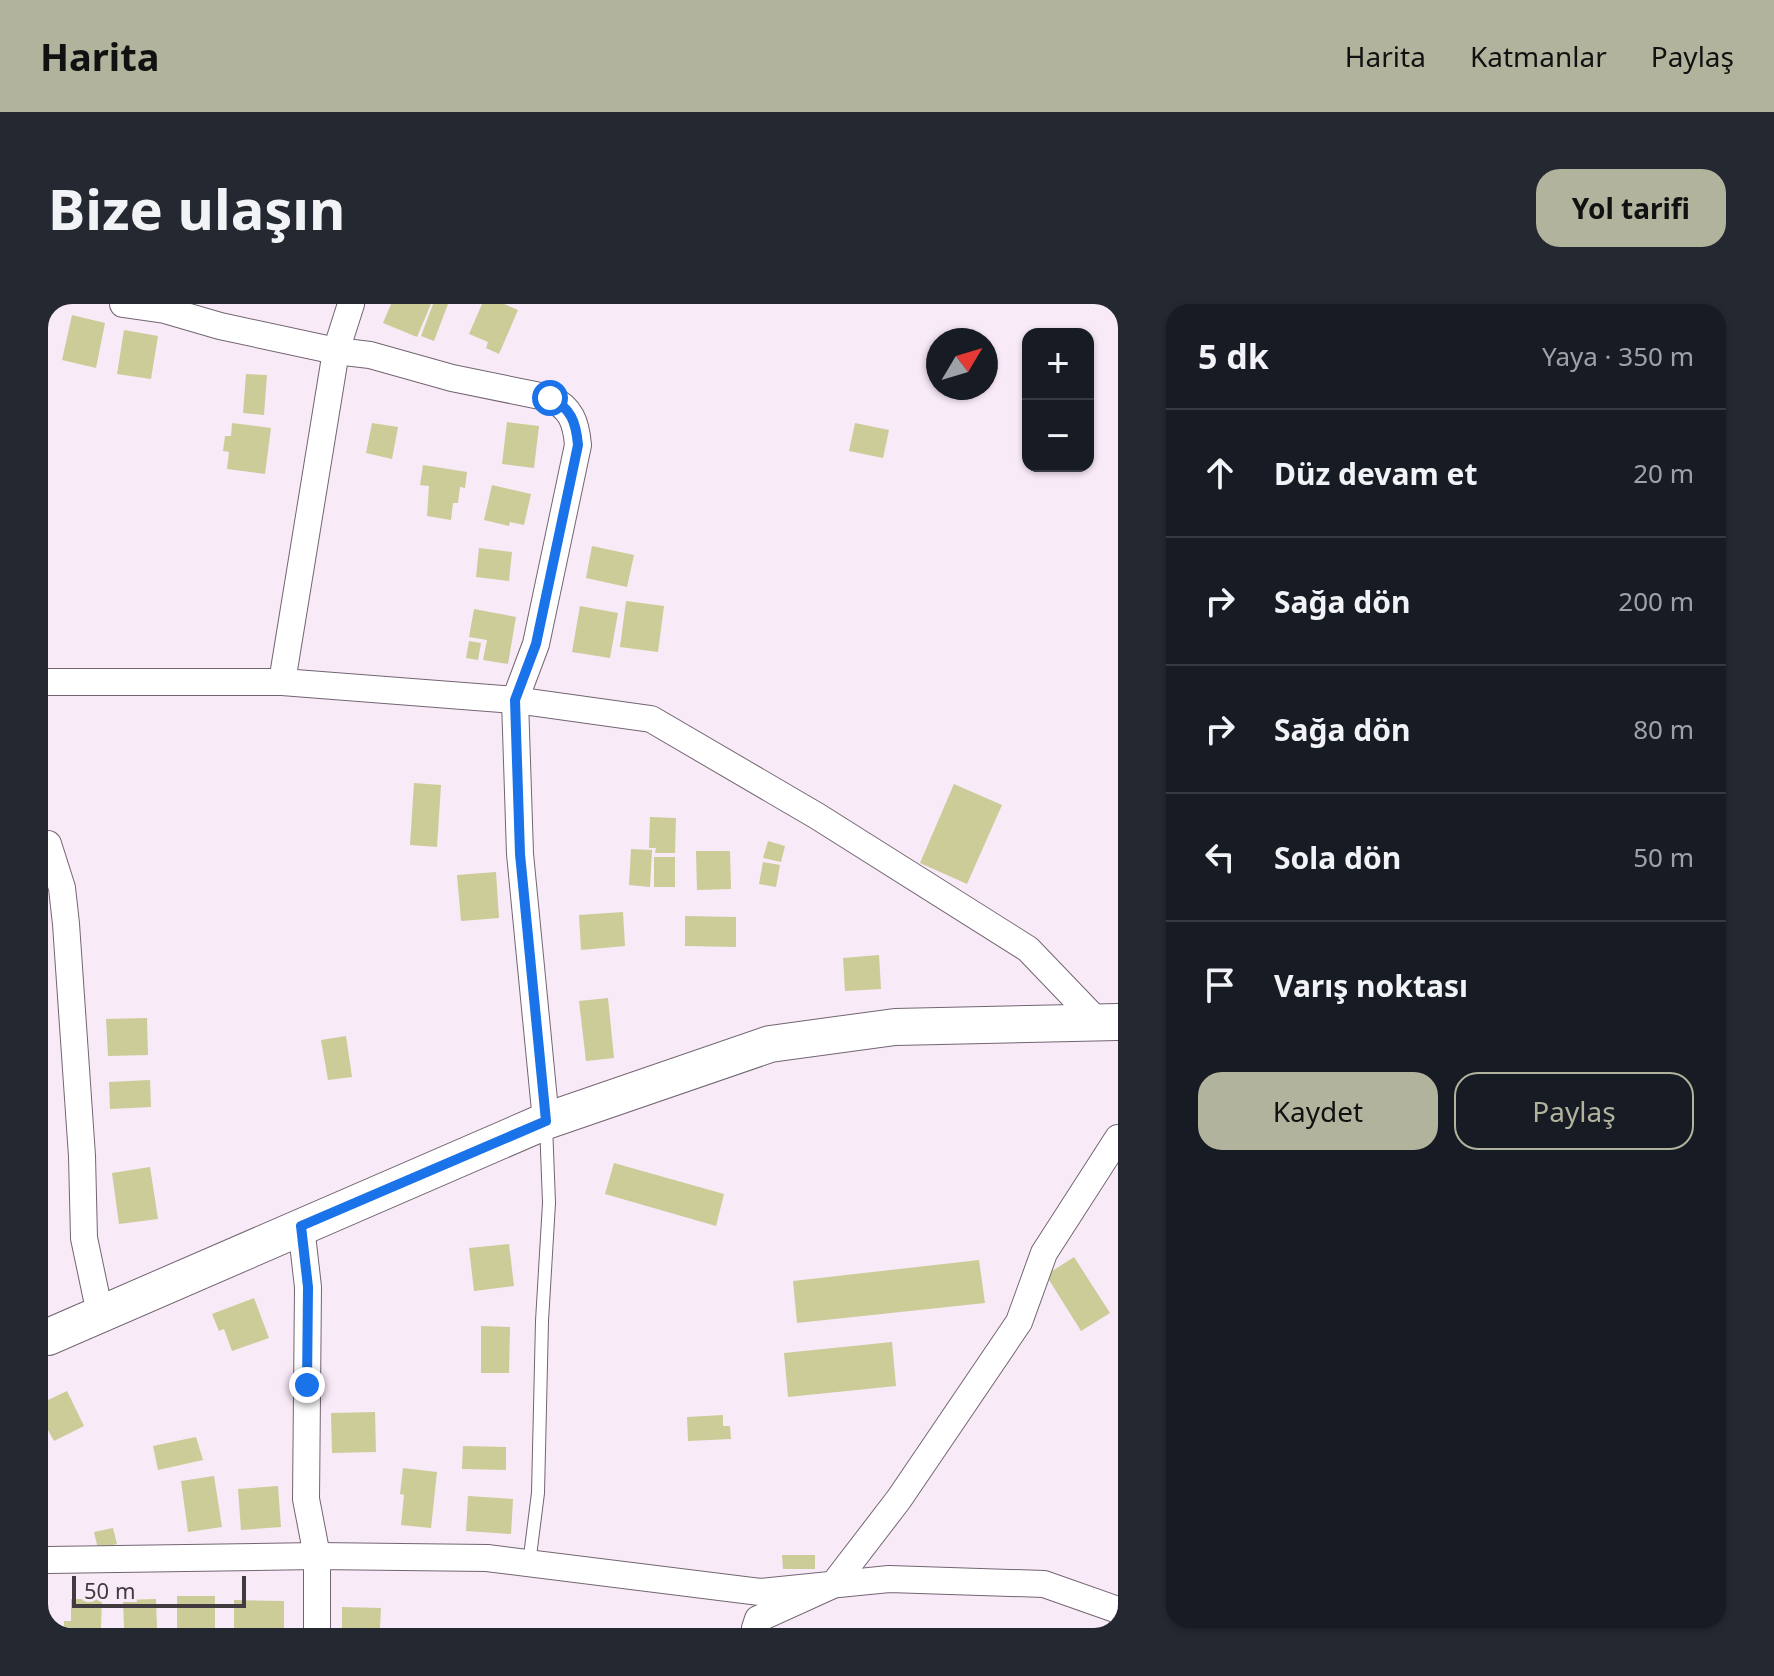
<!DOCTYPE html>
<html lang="tr">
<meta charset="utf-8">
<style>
:root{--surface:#171b24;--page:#242831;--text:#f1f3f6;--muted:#9ea1a6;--line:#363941;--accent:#b2b39d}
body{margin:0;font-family:"Noto Sans",sans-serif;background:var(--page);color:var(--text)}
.controls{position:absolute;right:24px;top:24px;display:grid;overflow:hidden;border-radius:16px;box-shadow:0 2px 6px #0004}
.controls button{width:72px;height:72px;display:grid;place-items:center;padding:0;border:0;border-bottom:2px solid var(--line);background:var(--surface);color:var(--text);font:40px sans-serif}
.compass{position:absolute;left:878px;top:24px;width:72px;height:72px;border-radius:50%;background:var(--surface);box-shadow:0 2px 6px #0004;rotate:52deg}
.scale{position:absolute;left:24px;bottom:20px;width:174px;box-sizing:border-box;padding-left:8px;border:4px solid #413b40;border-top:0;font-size:22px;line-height:28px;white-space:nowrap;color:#413b40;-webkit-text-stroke:6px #f9eaf8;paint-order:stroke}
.stop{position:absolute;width:24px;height:24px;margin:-18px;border:6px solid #1a73e8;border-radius:50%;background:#fff}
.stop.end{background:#1a73e8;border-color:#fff;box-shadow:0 2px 8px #0008}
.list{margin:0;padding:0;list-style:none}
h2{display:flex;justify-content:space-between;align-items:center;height:104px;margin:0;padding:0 32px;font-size:34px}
h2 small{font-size:26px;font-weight:400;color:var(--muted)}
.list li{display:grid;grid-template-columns:52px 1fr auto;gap:24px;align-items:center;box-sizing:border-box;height:128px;padding:0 32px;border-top:2px solid var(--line)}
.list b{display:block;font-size:30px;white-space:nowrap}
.list em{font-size:26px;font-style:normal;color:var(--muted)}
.actions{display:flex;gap:16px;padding:24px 32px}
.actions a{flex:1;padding:18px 0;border:2px solid var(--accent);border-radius:24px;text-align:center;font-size:28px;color:var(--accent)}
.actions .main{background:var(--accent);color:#111}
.icon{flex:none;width:44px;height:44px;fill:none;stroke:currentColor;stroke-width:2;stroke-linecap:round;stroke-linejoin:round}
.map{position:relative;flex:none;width:1070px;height:1324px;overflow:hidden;border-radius:24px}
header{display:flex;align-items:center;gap:48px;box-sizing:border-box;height:112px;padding:0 40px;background:var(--accent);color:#111}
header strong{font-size:38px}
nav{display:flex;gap:44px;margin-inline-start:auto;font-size:28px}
.intro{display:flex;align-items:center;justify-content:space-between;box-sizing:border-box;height:192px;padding:0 48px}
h1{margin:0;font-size:56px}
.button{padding:20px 36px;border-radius:24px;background:var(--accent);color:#111;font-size:28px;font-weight:700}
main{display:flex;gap:48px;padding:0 48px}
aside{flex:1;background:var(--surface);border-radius:24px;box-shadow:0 2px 6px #0004}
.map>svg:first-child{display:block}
.building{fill:#cbcc97}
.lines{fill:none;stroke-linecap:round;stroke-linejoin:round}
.lane-casing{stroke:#726572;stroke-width:14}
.street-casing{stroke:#726572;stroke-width:28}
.secondary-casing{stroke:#726572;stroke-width:38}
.lane{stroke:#fff;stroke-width:12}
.street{stroke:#fff;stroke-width:26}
.secondary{stroke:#fff;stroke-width:36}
.route{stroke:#1a73e8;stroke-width:10}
</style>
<header>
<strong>Harita</strong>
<nav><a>Harita</a><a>Katmanlar</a><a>Paylaş</a></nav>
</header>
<div class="intro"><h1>Bize ulaşın</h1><a class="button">Yol tarifi</a></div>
<main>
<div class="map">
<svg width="1070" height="1324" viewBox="0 0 1070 1324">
<rect width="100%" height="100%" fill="#f9eaf8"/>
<g class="building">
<path d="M343,0H383L369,33L335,19Z"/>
<path d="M385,0H400L386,37L373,32Z"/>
<path d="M434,0H456L470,6L451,50L438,44L440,38L421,30Z"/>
<path d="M24,11L57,19L48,64L14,56Z"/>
<path d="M76,26L110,32L103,75L69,70Z"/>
<path d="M198,70L219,71L216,111L195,109Z"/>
<path d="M459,118L491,122L486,164L454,160Z"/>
<path d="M184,119L223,124L217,170L179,165L181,148L175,147L177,132H183Z"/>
<path d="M324,119L350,123L344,155L318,149Z"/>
<path d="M807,119L841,126L835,154L801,147Z"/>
<path d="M375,161L419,168L417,184L412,183L410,199H405L403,216L379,212L381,182L372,181Z"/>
<path d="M444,181L483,190L476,221L462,218L461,222L436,216Z"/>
<path d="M544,242L586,251L579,283L538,274Z"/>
<path d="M431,244L464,248L461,277L428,273Z"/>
<path d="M578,297L616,302L610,348L572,343Z"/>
<path d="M532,302L570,309L562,354L524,348Z"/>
<path d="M426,305L468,313L460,360L435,356L439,336L421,333Z"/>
<path d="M421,337L433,339L430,356L418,354Z"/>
<path d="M366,479L393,481L389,543L362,541Z"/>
<path d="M906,480L954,501L919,580L872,559Z"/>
<path d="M602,513L628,514L627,549H607L608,544H601Z"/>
<path d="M720,537L737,542L733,558L715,554Z"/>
<path d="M583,545L604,546L602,583L581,581Z"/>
<path d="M648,547H682L683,585L649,586Z"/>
<rect x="606" y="553" width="21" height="30"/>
<path d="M715,558L732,561L728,583L711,580Z"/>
<path d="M448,568L451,614L413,617L409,571Z"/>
<path d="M575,608L577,642L533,646L531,611Z"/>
<path d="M637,612L688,613V643L637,642Z"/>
<path d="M831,651L833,685L797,687L795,654Z"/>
<path d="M560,694L566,754L538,757L531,697Z"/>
<path d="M99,714L100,751L60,752L58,715Z"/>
<path d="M298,732L304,773L280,776L273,736Z"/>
<path d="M102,776L103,803L62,805L61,778Z"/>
<path d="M566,859L676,890L668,922L557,890Z"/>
<path d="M102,863L110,915L71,920L64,869Z"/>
<path d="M461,940L466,982L426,987L421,944Z"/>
<path d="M1026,953L1062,1009L1033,1027L998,971Z"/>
<path d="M931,956L937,999L749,1019L745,977Z"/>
<path d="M206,994L221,1034L184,1047L176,1025L171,1027L164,1010Z"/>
<path d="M433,1022L462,1023L461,1069H433Z"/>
<path d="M844,1038L848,1082L740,1093L736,1049Z"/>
<path d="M19,1087L36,1122L6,1137L0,1126V1096Z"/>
<path d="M327,1108L328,1148L284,1149L283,1109Z"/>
<path d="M675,1111V1122H682L683,1135L640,1137L639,1113Z"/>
<path d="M148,1133L155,1156L110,1166L105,1142Z"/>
<path d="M415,1142L458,1143V1166L414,1165Z"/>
<path d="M355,1164L389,1168L383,1224L353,1221L356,1191L352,1190Z"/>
<path d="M166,1172L174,1223L140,1228L133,1177Z"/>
<path d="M230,1182L233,1223L193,1226L190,1185Z"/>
<path d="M420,1192L465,1195L463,1230L418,1227Z"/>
<path d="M65,1224L69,1240L50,1245L46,1228Z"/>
<path d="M734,1251H767V1265H735Z"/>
<rect x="129" y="1292" width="38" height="32"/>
<path d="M23,1295H54L53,1324H16V1317H23Z"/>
<path d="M108,1295L109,1324H76L75,1296Z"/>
<path d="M186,1296L236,1297V1324H186Z"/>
<path d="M294,1303L333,1304L332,1324H294Z"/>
</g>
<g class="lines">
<g class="lane-casing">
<path id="lane" d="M481,1260L490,1189L494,1017L501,899L498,820"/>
</g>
<g class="street-casing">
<g id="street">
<path d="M75,0L117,6L172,22L288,47L322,51L404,74L502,94C523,104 528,118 530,141L488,340L467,396L472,550L498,817"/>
<path d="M0,378H234L467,396L603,415L769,512L980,645L1050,718L1060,723"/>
<path d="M234,378L288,47L303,0"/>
<path d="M0,540L14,584L18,620L34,852L36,934L52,1010"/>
<path d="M253,922L260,983L258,1195L269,1252V1324"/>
<path d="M0,1256L269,1252L439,1254L712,1288L841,1275L996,1280L1070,1306"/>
<path d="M707,1324L710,1315L785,1281L851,1195L971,1018L996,949L1070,834"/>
</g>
</g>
<g class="secondary-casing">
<path id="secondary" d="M0,1033L498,817L722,740L847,723L1070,718"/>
</g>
<use href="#lane" class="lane"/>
<use href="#street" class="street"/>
<use href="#secondary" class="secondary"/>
</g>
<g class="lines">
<path class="route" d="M259,1081L260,983L253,922L498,817L472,550L467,396L488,340L530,141C528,118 523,104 502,94"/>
</g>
</svg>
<div class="controls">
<button>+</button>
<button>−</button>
</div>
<svg class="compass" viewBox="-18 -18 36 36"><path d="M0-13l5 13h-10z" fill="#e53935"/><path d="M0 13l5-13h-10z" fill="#9ea1a6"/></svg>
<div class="scale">50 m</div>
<div class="stop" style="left:502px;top:94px"></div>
<div class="stop end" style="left:259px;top:1081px"></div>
</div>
<aside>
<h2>5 dk<small>Yaya · 350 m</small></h2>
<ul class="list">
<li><svg class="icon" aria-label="ahead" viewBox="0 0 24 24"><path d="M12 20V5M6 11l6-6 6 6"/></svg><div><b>Düz devam et</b></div><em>20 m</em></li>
<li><svg class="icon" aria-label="right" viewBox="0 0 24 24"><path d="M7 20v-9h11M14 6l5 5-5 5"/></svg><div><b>Sağa dön</b></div><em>200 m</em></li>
<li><svg class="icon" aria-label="right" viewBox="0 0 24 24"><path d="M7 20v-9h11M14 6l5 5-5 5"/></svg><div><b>Sağa dön</b></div><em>80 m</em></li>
<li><svg class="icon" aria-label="left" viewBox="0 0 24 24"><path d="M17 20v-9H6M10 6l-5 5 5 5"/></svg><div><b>Sola dön</b></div><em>50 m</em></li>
<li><svg class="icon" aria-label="arrive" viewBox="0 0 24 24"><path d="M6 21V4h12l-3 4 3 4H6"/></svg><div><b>Varış noktası</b></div></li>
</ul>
<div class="actions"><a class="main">Kaydet</a><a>Paylaş</a></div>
</aside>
</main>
